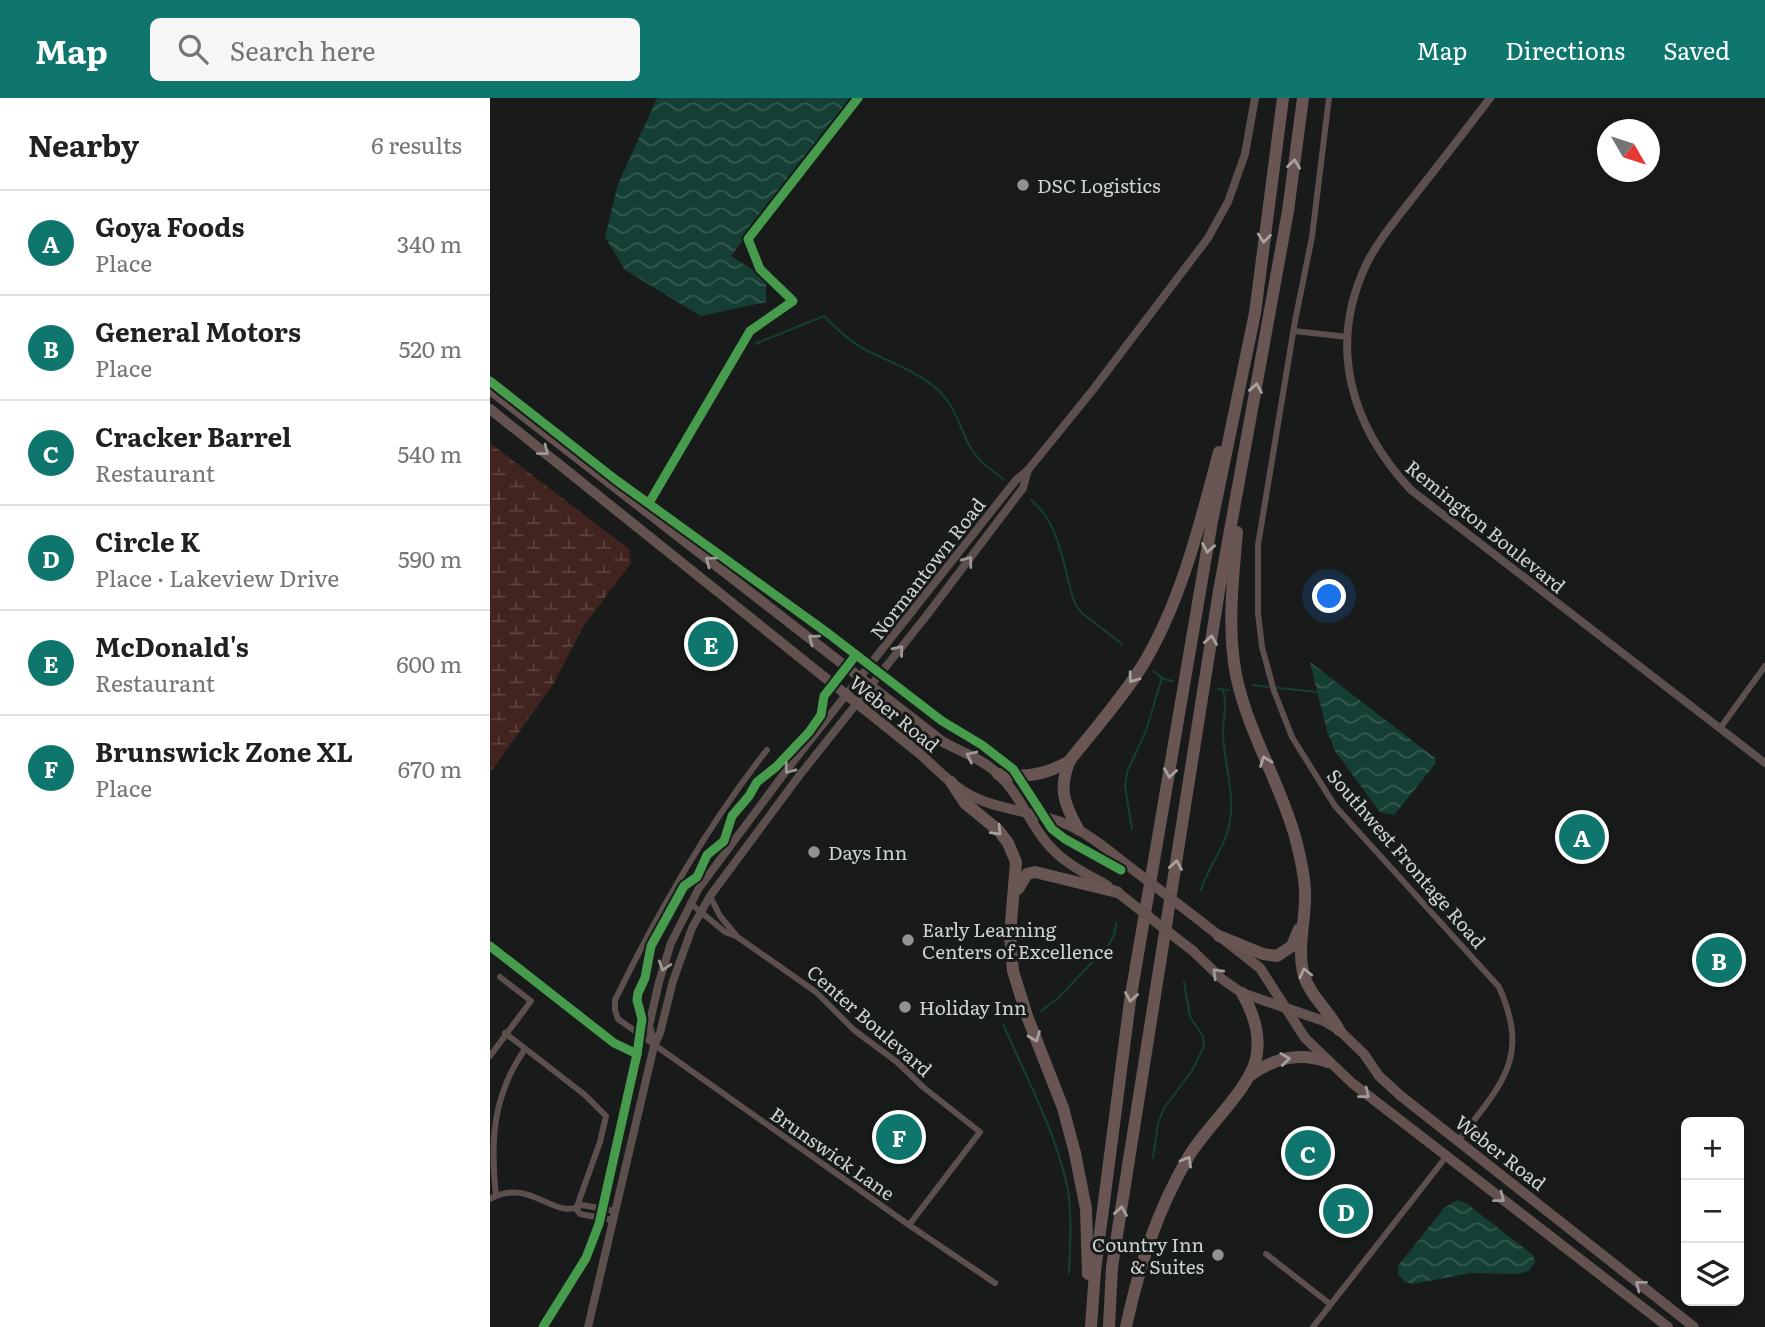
<!DOCTYPE html>
<meta charset="utf-8">
<style>
:root{--surface:#fff;--page:#f6f6f6;--text:#202124;--muted:#757577;--line:#e0e0e0;--accent:#0f766e}
body{margin:0;font-family:Literata,serif;background:var(--page);color:var(--text)}
.controls{position:absolute;right:21px;bottom:21px;display:grid;overflow:hidden;border-radius:10px;box-shadow:0 4px 18px #0003}
.controls button{width:63px;height:63px;display:grid;place-items:center;padding:0;border:0;border-bottom:2px solid var(--line);background:var(--surface);color:var(--text);font:35px sans-serif}
.compass{position:absolute;left:1107px;top:21px;width:63px;height:63px;border-radius:50%;background:var(--surface);box-shadow:0 4px 18px #0003;rotate:129deg}
.you{position:absolute;left:840px;top:499px;width:24px;height:24px;margin:-18px;border:5px solid #fff;border-radius:50%;background:#1a73e8;box-shadow:0 0 0 10px #1a73e833}
.badge{display:grid;place-items:center;width:46px;height:46px;border-radius:50%;background:var(--accent);color:#fff;font-size:23px;font-weight:700}
.pin{position:absolute;translate:-50% -50%;border:4px solid #fff;box-shadow:0 2px 7px #0006}
.list{margin:0;padding:0;list-style:none}
h2{display:flex;justify-content:space-between;align-items:center;height:91px;margin:0;padding:0 28px;font-size:30px}
h2 small{font-size:23px;font-weight:400;color:var(--muted)}
.list li{display:grid;grid-template-columns:46px 1fr auto;gap:21px;align-items:center;box-sizing:border-box;height:105px;padding:0 28px;border-top:2px solid var(--line)}
.list b{display:block;font-size:26px;white-space:nowrap}
.list p{margin:0;font-size:23px;white-space:nowrap;color:var(--muted)}
.list em{font-size:23px;font-style:normal;color:var(--muted)}
.icon{flex:none;width:38px;height:38px;fill:none;stroke:currentColor;stroke-width:2;stroke-linecap:round;stroke-linejoin:round}
.map{position:relative;flex:none;width:1275px;height:1229px;overflow:hidden}
header{display:flex;align-items:center;gap:42px;box-sizing:border-box;height:98px;padding:0 35px;background:var(--accent);color:#fff}
header strong{font-size:33px}
nav{display:flex;gap:38px;margin-inline-start:auto;font-size:24px}
.search{width:490px;height:63px;background:var(--page);display:flex;align-items:center;gap:18px;box-sizing:border-box;padding:0 24px;border-radius:10px;color:var(--muted);font-size:26px}
main{display:flex}
aside{flex:1;background:var(--surface)}
.map>svg:first-child{display:block}
.wetland{fill:url(#wetland-marsh)}
.water{fill:url(#water-waves)}
.lines{fill:none;stroke-linecap:round;stroke-linejoin:round}
.stream{stroke:#153f34;stroke-width:2}
.minor{stroke:#5c4f4d;stroke-width:6}
.tertiary{stroke:#5c4f4d;stroke-width:8}
.secondary{stroke:#645250;stroke-width:10}
.motorway{stroke:#695654;stroke-width:12}
.secondary-bridge{stroke:#645250;stroke-width:10}
.cycleway-casing{stroke:#171c1a;stroke-width:13}
.cycleway{stroke:#469c4c;stroke-width:9}
.oneway{stroke:#a7a1a0}
.oneway2{stroke:#9f9998}
.oneway3{stroke:#9c9896}
.poi-dot{fill:#909392;stroke:#171c1a;stroke-width:2.5}
.labels{text-anchor:middle;dominant-baseline:central;stroke-width:6;stroke-linejoin:round;paint-order:stroke}
.poi-label{font-size:19px;fill:#d0d3d2;stroke:#171c1a;text-anchor:start}
.street-label{font-size:19px;fill:#d0d3d2;stroke:#171c1a}
</style>
<header>
<strong>Map</strong>
<div class="search"><svg class="icon" aria-label="search" viewBox="0 0 24 24"><circle cx="10" cy="10" r="6"/><path d="M15 15l6 6"/></svg>Search here</div>
<nav><a>Map</a><a>Directions</a><a>Saved</a></nav>
</header>
<main>
<aside>
<h2>Nearby<small>6 results</small></h2>
<ul class="list">
<li><span class="badge">A</span><div><b>Goya Foods</b><p>Place</p></div><em>340 m</em></li>
<li><span class="badge">B</span><div><b>General Motors</b><p>Place</p></div><em>520 m</em></li>
<li><span class="badge">C</span><div><b>Cracker Barrel</b><p>Restaurant</p></div><em>540 m</em></li>
<li><span class="badge">D</span><div><b>Circle K</b><p>Place · Lakeview Drive</p></div><em>590 m</em></li>
<li><span class="badge">E</span><div><b>McDonald's</b><p>Restaurant</p></div><em>600 m</em></li>
<li><span class="badge">F</span><div><b>Brunswick Zone XL</b><p>Place</p></div><em>670 m</em></li>
</ul>
</aside>
<div class="map">
<svg width="1275" height="1229" viewBox="0 0 1275 1229">
<defs>
<pattern id="wetland-marsh" width="20" height="14" patternUnits="userSpaceOnUse" patternTransform="scale(1.75)"><rect width="20" height="14" fill="#42241e"/><path d="M1 5h8M5 5V1M11 12h8M15 12V8" fill="none" stroke="#5c433e"/></pattern>
<pattern id="water-waves" width="16" height="10" patternUnits="userSpaceOnUse" patternTransform="scale(1.75)"><rect width="16" height="10" fill="#153f34"/><path d="M0 5q4-4 8 0t8 0" fill="none" stroke="#365a50"/></pattern>
</defs>
<rect width="100%" height="100%" fill="#181b1a"/>
<path class="wetland" d="M0,345L139,451L141,465L93,529L64,585L0,675Z"/>
<g class="water">
<path d="M167,0H360L241,158L276,180V204L211,218L135,172L115,139L128,86Z"/>
<path d="M820,564L945,660L946,665L904,717L890,714L845,653L837,633Z"/>
<path d="M967,1102L976,1105L1043,1157L1045,1164L1039,1173L1028,1176L981,1175L922,1186L914,1183L908,1176V1168L954,1110Z"/>
</g>
<g class="lines">
<g class="stream">
<path d="M265,246L334,218C347,231 360,244 376,252C399,264 429,274 448,292C465,308 469,327 479,347C487,362 500,371 513,381"/>
<path d="M541,402C571,426 573,471 585,506L592,515L632,546"/>
<path d="M664,573L673,581L683,583"/>
<path d="M762,587L827,594"/>
<path d="M728,591L738,592"/>
<path d="M642,731L635,688L637,674L656,633L672,579"/>
<path d="M711,792C717,771 732,754 738,732C747,701 734,667 733,635C733,621 738,604 732,591"/>
<path d="M551,913L568,900L618,848L624,838L626,825"/>
<path d="M513,926C535,977 563,1028 576,1083C583,1112 580,1145 579,1175"/>
<path d="M663,1060L668,1025L674,1010L702,973L714,948L713,938L700,919L694,884"/>
</g>
<g class="minor">
<path d="M839,0L822,139L805,223L768,447V515L772,549L784,593L802,639L845,708L1009,889C1041,961 1011,986 969,1042"/>
<path d="M804,233L858,239"/>
<path d="M1231,629L1275,568"/>
<path d="M277,652C216,729 168,814 125,902V912L128,921L419,1127L505,1185"/>
<path d="M220,798L230,818L245,836"/>
<path d="M200,805L235,834L246,838L326,894L364,932L407,964L433,989L490,1034L419,1127"/>
<path d="M15,935L95,997L116,1018L110,1044L86,1111"/>
<path d="M0,958L41,903L10,879"/>
<path d="M6,1097C0,1042 3,997 35,951"/>
<path d="M0,1101C41,1078 64,1124 92,1107L125,1113"/>
<path d="M86,1111L90,1116L123,1122"/>
<path d="M776,1156L840,1206"/>
<path d="M823,1229L956,1059"/>
</g>
<g class="tertiary">
<path d="M1000,0C975,33 950,65 925,97C908,119 888,142 876,167C837,250 862,329 921,392L1275,665"/>
<path d="M164,948L159,928L169,884L181,845L209,790L299,669L526,382L538,372L602,293L718,140L738,104L755,56L765,0"/>
<path d="M98,1229L164,948L170,935L183,883L202,830L220,798L309,678L437,517L533,390L538,372"/>
</g>
<g class="secondary">
<path d="M0,292L453,644C472,654 494,662 509,677C529,696 539,723 556,744C573,765 595,775 618,788"/>
<path d="M0,311L429,655C446,670 463,689 484,699C510,712 540,713 568,723C592,731 612,747 632,763"/>
<path d="M709,822L770,870L815,940L862,985L1178,1229"/>
<path d="M703,853L732,881L752,895L834,923L849,932L874,956L889,978L911,998L1204,1229"/>
</g>
<g class="motorway">
<path d="M747,434C743,482 737,529 746,577C758,635 791,686 806,742C810,759 815,777 815,795C816,821 807,849 813,874C819,898 839,912 849,932"/>
<path d="M508,676C536,680 555,677 580,663"/>
<path d="M461,684L475,705L509,733L518,745L526,764L520,837L523,873L537,918L573,1010L585,1055L596,1111L598,1176"/>
<path d="M588,731C574,705 568,691 580,662C605,631 633,599 654,565C692,501 710,425 729,354"/>
<path d="M528,791L537,776L545,774L627,794"/>
<path d="M729,838L773,856L787,858L802,848L809,831"/>
<path d="M761,977C784,960 810,954 838,964"/>
<path d="M601,1229L605,1173L640,903L722,423L765,215L793,0"/>
<path d="M619,1229L622,1169L729,493L798,113L813,0"/>
<path d="M636,1229C649,1169 667,1112 699,1058C716,1029 758,993 766,961C771,938 763,914 752,895"/>
</g>
<g class="secondary-bridge">
<path d="M632,763L709,822"/>
<path d="M627,794L703,853"/>
</g>
<g class="cycleway-casing">
<g id="cycleway">
<path d="M0,283L126,382L339,536L452,623L492,647L523,671L562,731L575,741L631,772"/>
<path d="M159,405L260,233L303,203L270,171L258,141L368,0"/>
<path d="M0,848L124,945L147,956"/>
<path d="M53,1229L96,1160L109,1126L147,956L152,921L147,902L148,895L155,880L161,848L194,788L207,779L217,757L234,743L242,718L259,698L267,684L286,669L319,634L331,617L334,598L366,557"/>
</g>
</g>
<use href="#cycleway" class="cycleway"/>
</g>
<defs><path id="oneway-chevron" d="M-2-3.5L2.5 0L-2 3.5" fill="none" stroke-width="1.6" stroke-linecap="round" stroke-linejoin="round" transform="scale(1.75)"/></defs>
<g class="oneway">
<use href="#oneway-chevron" transform="translate(804 66) rotate(-83)"/>
<use href="#oneway-chevron" transform="translate(774 140) rotate(96)"/>
<use href="#oneway-chevron" transform="translate(766 290) rotate(-80)"/>
<use href="#oneway-chevron" transform="translate(718 450) rotate(100)"/>
<use href="#oneway-chevron" transform="translate(721 542) rotate(-81)"/>
<use href="#oneway-chevron" transform="translate(643 580) rotate(126)"/>
<use href="#oneway-chevron" transform="translate(775 663) rotate(-111)"/>
<use href="#oneway-chevron" transform="translate(680 675) rotate(99)"/>
<use href="#oneway-chevron" transform="translate(507 733) rotate(46)"/>
<use href="#oneway-chevron" transform="translate(686 767) rotate(-81)"/>
<use href="#oneway-chevron" transform="translate(815 875) rotate(-103)"/>
<use href="#oneway-chevron" transform="translate(641 899) rotate(99)"/>
<use href="#oneway-chevron" transform="translate(545 939) rotate(69)"/>
<use href="#oneway-chevron" transform="translate(795 961) rotate(-7)"/>
<use href="#oneway-chevron" transform="translate(697 1063) rotate(-60)"/>
<use href="#oneway-chevron" transform="translate(631 1113) rotate(-81)"/>
</g>
<g class="oneway2">
<use href="#oneway-chevron" transform="translate(54 353) rotate(38)"/>
<use href="#oneway-chevron" transform="translate(220 463) rotate(-143)"/>
<use href="#oneway-chevron" transform="translate(323 541) rotate(-143)"/>
<use href="#oneway-chevron" transform="translate(481 658) rotate(-154)"/>
<use href="#oneway-chevron" transform="translate(727 875) rotate(-136)"/>
<use href="#oneway-chevron" transform="translate(875 996) rotate(39)"/>
<use href="#oneway-chevron" transform="translate(1010 1100) rotate(38)"/>
<use href="#oneway-chevron" transform="translate(1150 1187) rotate(-142)"/>
</g>
<g class="oneway3">
<use href="#oneway-chevron" transform="translate(478 463) rotate(-53)"/>
<use href="#oneway-chevron" transform="translate(409 552) rotate(-51)"/>
<use href="#oneway-chevron" transform="translate(299 671) rotate(127)"/>
<use href="#oneway-chevron" transform="translate(174 868) rotate(107)"/>
</g>
<g class="poi-dot">
<circle cx="533" cy="87" r="7"/>
<circle cx="324" cy="754" r="7"/>
<circle cx="418" cy="842" r="7"/>
<circle cx="415" cy="909" r="7"/>
<circle cx="728" cy="1157" r="7"/>
</g>
<g class="labels">
<g class="poi-label">
<text x="547" y="87">DSC Logistics</text>
<text x="338" y="754">Days Inn</text>
<text x="432" y="831">Early Learning<tspan x="432" dy="22">Centers of Excellence</tspan></text>
<text x="429" y="909">Holiday Inn</text>
<text x="714" y="1146" text-anchor="end">Country Inn<tspan x="714" dy="22">&amp; Suites</tspan></text>
</g>
<g class="street-label">
<text transform="translate(996 428) rotate(39)">Remington Boulevard</text>
<text transform="translate(437 470) rotate(-52)">Normantown Road</text>
<text transform="translate(405 615) rotate(39)">Weber Road</text>
<text transform="translate(917 760) rotate(49)">Southwest Frontage Road</text>
<text transform="translate(380 922) rotate(41)">Center Boulevard</text>
<text transform="translate(1011 1054) rotate(38)">Weber Road</text>
<text transform="translate(343 1055) rotate(35)">Brunswick Lane</text>
</g>
</g>
</svg>
<div class="controls">
<button>+</button>
<button>−</button>
<button><svg class="icon" aria-label="layers" viewBox="0 0 24 24"><path d="M12 4l9 5-9 5-9-5zM3 14l9 5 9-5"/></svg></button>
</div>
<svg class="compass" viewBox="-18 -18 36 36"><path d="M0-13l5 13h-10z" fill="#e53935"/><path d="M0 13l5-13h-10z" fill="#757577"/></svg>
<div class="you"></div>
<div class="pin badge" style="left:1092px;top:739px">A</div>
<div class="pin badge" style="left:1229px;top:862px">B</div>
<div class="pin badge" style="left:818px;top:1055px">C</div>
<div class="pin badge" style="left:856px;top:1113px">D</div>
<div class="pin badge" style="left:221px;top:546px">E</div>
<div class="pin badge" style="left:409px;top:1039px">F</div>
</div>
</main>
